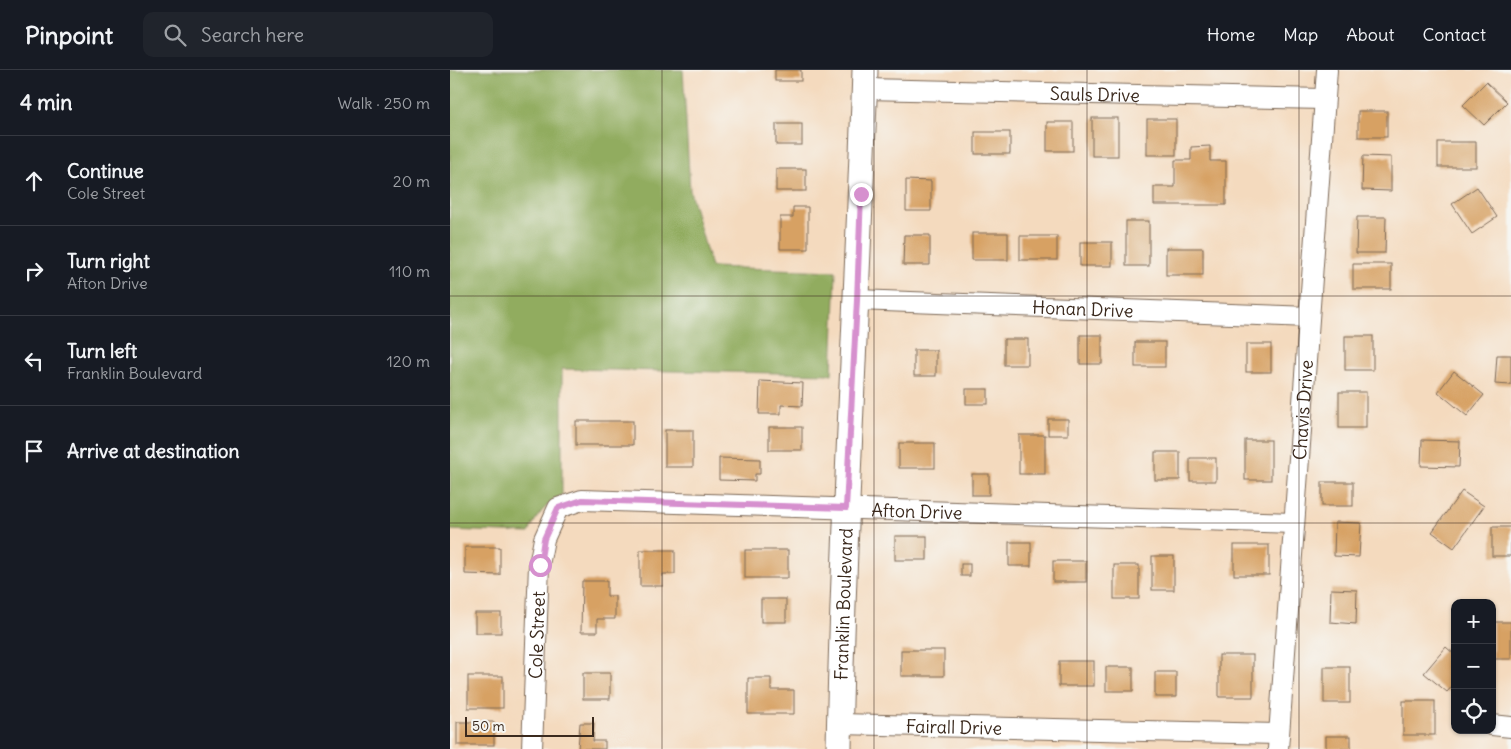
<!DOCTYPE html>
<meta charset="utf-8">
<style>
:root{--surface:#171b24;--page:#20242c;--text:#f1f3f6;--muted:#9ea1a6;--line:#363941}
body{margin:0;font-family:Delius,sans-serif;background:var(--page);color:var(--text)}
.controls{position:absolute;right:15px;bottom:15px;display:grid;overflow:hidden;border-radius:10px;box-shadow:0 1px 4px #0004}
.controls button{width:45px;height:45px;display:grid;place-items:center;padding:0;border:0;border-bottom:1px solid var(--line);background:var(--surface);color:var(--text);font:25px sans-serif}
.scale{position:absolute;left:15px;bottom:12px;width:129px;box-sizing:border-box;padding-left:5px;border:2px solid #3b2a1e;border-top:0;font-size:14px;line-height:18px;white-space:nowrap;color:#3b2a1e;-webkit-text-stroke:4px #f6f6f2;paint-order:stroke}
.stop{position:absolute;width:15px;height:15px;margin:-11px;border:4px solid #d690ce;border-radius:50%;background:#fff}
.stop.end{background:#d690ce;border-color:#fff;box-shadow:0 1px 5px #0008}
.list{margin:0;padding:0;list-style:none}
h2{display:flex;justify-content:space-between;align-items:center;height:65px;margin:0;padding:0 20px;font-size:21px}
h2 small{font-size:16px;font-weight:400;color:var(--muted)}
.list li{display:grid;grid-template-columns:32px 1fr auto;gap:15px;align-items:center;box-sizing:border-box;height:90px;padding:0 20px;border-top:1px solid var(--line)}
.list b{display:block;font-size:19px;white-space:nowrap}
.list p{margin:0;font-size:16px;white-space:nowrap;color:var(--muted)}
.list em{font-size:16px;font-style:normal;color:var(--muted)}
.icon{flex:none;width:28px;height:28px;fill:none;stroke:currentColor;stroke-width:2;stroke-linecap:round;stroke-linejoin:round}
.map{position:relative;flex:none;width:1061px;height:679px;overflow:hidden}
header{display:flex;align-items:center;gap:30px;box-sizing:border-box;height:70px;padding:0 25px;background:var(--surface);border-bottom:1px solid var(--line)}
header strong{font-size:24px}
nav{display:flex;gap:28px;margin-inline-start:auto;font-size:18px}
.search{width:350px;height:45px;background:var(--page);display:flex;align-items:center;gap:12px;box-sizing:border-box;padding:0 18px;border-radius:10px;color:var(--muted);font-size:19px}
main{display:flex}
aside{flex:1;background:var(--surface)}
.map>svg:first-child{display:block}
.forest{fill:#91ac5f;stroke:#666b3e}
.building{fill:#d7a163}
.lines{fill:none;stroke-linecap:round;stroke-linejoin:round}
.minor-casing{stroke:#7c6856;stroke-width:22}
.tertiary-casing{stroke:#7c6856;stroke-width:27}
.minor{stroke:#fff;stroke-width:20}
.tertiary{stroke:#fff;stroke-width:25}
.route{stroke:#d690ce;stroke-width:6}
.grid{fill:none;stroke:#3b2a1e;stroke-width:1;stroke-opacity:0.55}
.labels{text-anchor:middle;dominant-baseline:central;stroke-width:5;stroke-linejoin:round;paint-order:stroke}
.street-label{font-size:18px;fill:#3b2a1e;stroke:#f6f6f2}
</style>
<header>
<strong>Pinpoint</strong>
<div class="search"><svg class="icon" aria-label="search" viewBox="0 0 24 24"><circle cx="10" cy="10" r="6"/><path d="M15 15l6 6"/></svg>Search here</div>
<nav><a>Home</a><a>Map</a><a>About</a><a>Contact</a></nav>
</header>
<main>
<aside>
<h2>4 min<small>Walk · 250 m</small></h2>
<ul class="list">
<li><svg class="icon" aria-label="ahead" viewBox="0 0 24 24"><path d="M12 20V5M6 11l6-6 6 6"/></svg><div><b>Continue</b><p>Cole Street</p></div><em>20 m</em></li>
<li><svg class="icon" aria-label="right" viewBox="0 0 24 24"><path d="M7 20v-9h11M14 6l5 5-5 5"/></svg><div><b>Turn right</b><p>Afton Drive</p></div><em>110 m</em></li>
<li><svg class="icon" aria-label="left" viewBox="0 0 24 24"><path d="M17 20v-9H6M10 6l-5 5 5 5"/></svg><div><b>Turn left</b><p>Franklin Boulevard</p></div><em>120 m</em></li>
<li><svg class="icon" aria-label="arrive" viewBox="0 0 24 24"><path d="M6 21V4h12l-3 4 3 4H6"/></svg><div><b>Arrive at destination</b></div></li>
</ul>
</aside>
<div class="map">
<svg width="1061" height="679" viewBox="0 0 1061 679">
<rect width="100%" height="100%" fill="#f6f6f2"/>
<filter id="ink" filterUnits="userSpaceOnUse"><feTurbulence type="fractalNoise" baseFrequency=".02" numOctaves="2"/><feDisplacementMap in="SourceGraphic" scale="10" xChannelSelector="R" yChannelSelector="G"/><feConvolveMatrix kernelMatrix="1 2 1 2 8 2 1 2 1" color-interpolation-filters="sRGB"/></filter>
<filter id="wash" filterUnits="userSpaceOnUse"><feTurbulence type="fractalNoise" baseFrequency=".0096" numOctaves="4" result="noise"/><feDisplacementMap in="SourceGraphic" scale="20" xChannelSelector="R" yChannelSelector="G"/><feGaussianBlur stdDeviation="1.12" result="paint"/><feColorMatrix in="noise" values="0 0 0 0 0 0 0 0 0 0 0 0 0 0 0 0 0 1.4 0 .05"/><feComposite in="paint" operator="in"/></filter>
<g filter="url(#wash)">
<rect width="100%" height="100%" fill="#f4dabe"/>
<path class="forest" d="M0,0H233L240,121L261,197L386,201L382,304L112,299V425C96,435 86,445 79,463L0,460Z"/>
<g id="blocks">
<g class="building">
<rect x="325" y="0" width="26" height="11"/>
<path d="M1036,12L1057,32L1034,55L1013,35Z"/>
<rect x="908" y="41" width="29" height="26"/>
<rect x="642" y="48" width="26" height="38"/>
<rect x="697" y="49" width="29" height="36"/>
<rect x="597" y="52" width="26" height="29"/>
<rect x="326" y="54" width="26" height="21"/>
<rect x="525" y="62" width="35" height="22"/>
<rect x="988" y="72" width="38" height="25"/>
<path d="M760,76V91H776V135H704V117H725V90H741V77Z"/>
<path d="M913,86L941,87V121L912,120Z"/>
<rect x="326" y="99" width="30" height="22"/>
<path d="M456,110L481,111V141H456Z"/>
<path d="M1027,117L1047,147L1022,164L1002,134Z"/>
<path d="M343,137H358V179H330V147H343Z"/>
<path d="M907,147H936L935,183H906Z"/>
<rect x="676" y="151" width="23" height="45"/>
<rect x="522" y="163" width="36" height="27"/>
<path d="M454,165H480V195H453Z"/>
<rect x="570" y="166" width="37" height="24"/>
<rect x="630" y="172" width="32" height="24"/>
<rect x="716" y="178" width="37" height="27"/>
<rect x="903" y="194" width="38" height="25"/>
<rect x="630" y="265" width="22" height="29"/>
<rect x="895" y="266" width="28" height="34"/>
<rect x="554" y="269" width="24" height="26"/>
<rect x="685" y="272" width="30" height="25"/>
<rect x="796" y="274" width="25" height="28"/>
<rect x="464" y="280" width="22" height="26"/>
<path d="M1047,285H1061V315L1045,314Z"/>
<path d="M1004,301L1034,325L1017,346L988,322Z"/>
<path d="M310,311L353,313L352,336L331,335V344H309Z"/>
<rect x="516" y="319" width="22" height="15"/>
<rect x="889" y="322" width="27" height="36"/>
<rect x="598" y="349" width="20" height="16"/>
<rect x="126" y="351" width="57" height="24"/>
<rect x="319" y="357" width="33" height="23"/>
<rect x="215" y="360" width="28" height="37"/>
<rect x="569" y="365" width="26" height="39"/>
<rect x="795" y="370" width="26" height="40"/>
<path d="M972,370L1010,371L1009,397L971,396Z"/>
<rect x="449" y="373" width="36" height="25"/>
<rect x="705" y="382" width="25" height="28"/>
<path d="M269,388L310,389V404H305V411L269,410Z"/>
<rect x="740" y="388" width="26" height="23"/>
<rect x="522" y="404" width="17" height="21"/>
<rect x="872" y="412" width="31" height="24"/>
<path d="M1012,421L1034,436L1004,478L982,462Z"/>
<path d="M885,452L911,453L909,487L884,486Z"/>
<rect x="1042" y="457" width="19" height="29"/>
<rect x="445" y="466" width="32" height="24"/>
<rect x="559" y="472" width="22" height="24"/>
<rect x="784" y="475" width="35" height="30"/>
<path d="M15,477H50V505L15,504Z"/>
<path d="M190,480H225V504H213V516H190Z"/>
<rect x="295" y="480" width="43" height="28"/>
<rect x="702" y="486" width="22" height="34"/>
<rect x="603" y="491" width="33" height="21"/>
<rect x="511" y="494" width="9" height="12"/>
<rect x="664" y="495" width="25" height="34"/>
<path d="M132,511H157V526H165V549H147V562H131Z"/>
<path d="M881,519L907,520L906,554L880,552Z"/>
<rect x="311" y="529" width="25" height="23"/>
<rect x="25" y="543" width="26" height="20"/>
<rect x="1043" y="552" width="18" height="37"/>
<path d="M996,577L1005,585V613L997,622L974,603Z"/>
<rect x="451" y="580" width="43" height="26"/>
<rect x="769" y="585" width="34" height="42"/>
<rect x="609" y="591" width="35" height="25"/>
<rect x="656" y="597" width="27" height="24"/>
<rect x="874" y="597" width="26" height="36"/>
<rect x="705" y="602" width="21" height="25"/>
<rect x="133" y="603" width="27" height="26"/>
<rect x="18" y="606" width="35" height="32"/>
<path d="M298,608H321V620H344V644H298Z"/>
<rect x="953" y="631" width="32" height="34"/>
<rect x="7" y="652" width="37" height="23"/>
<path d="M130,653H144L143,671H155V679H128Z"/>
<rect x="876" y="666" width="25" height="13"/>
</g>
</g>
</g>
<g filter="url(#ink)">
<use href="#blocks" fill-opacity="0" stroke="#7c6856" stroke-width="1"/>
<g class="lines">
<g class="minor-casing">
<g id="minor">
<path id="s1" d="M415,19L874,29"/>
<path id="s2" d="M407,230L859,247"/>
<path id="s3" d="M389,654L829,664"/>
<path d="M1042,655L1061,657"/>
<path id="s4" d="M82,679L89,495L94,469L108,438L132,430L843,453"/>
<path id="s5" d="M828,679L877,0"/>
</g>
</g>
<g class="tertiary-casing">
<g id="tertiary">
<path id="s6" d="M389,679C393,452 408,226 415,0"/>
</g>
</g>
<use href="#minor" class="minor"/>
<use href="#tertiary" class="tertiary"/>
</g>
</g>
<g class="lines" filter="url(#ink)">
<path class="route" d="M90,495L94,469L108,438L132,430L396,438L407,230L411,124"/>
</g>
<path class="grid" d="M212,0V679M424,0V679M637,0V679M849,0V679M0,226H1061M0,453H1061"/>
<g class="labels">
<g class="street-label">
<text stroke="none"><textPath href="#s1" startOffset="230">Sauls Drive</textPath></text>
<text stroke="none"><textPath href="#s2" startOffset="226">Honan Drive</textPath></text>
<text stroke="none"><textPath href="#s5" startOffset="340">Chavis Drive</textPath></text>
<text stroke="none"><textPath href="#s4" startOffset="605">Afton Drive</textPath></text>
<text stroke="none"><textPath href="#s6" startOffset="145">Franklin Boulevard</textPath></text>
<text stroke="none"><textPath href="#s4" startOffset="114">Cole Street</textPath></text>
<text stroke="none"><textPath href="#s3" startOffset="115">Fairall Drive</textPath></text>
</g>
</g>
</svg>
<div class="controls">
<button>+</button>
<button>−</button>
<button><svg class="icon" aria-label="locate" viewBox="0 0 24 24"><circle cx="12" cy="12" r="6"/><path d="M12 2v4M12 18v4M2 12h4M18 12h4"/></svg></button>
</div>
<div class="scale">50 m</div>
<div class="stop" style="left:90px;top:495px"></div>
<div class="stop end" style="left:411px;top:124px"></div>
</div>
</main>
